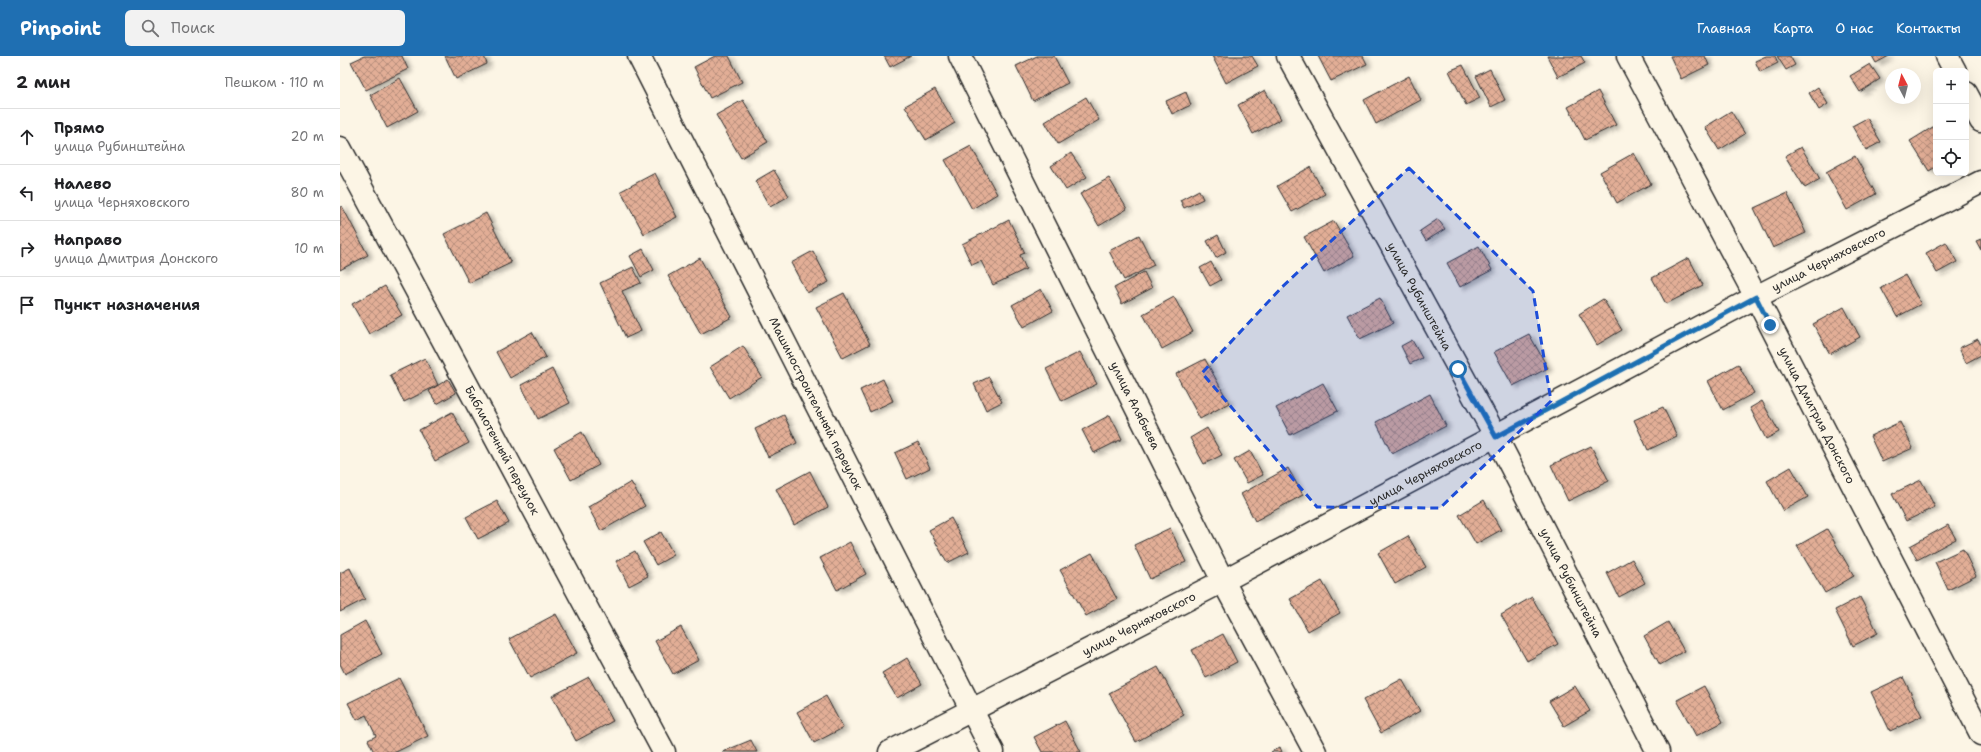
<!DOCTYPE html>
<html lang="ru">
<meta charset="utf-8">
<style>
:root{--surface:#fff;--page:#f2f2f2;--text:#202124;--muted:#757577;--line:#e0e0e0;--accent:#1f6fb2}
body{margin:0;font-family:"Shantell Sans",sans-serif;background:var(--page);color:var(--text)}
.controls{position:absolute;right:12px;top:12px;display:grid;overflow:hidden;border-radius:6px;box-shadow:0 4px 16px #0002}
.controls button{width:36px;height:36px;display:grid;place-items:center;padding:0;border:0;border-bottom:1px solid var(--line);background:var(--surface);color:var(--text);font:20px sans-serif}
.compass{position:absolute;left:1545px;top:12px;width:36px;height:36px;border-radius:50%;background:var(--surface);box-shadow:0 4px 16px #0002;rotate:353deg}
.stop{position:absolute;width:12px;height:12px;margin:-9px;border:3px solid #1f6fb2;border-radius:50%;background:#fff}
.stop.end{background:#1f6fb2;border-color:#fff;box-shadow:0 1px 4px #0008}
.list{margin:0;padding:0;list-style:none}
h2{display:flex;justify-content:space-between;align-items:center;height:52px;margin:0;padding:0 16px;font-size:17px}
h2 small{font-size:13px;font-weight:400;color:var(--muted)}
.list li{display:grid;grid-template-columns:26px 1fr auto;gap:12px;align-items:center;box-sizing:border-box;height:56px;padding:0 16px;border-top:1px solid var(--line)}
.list b{display:block;font-size:15px;white-space:nowrap}
.list p{margin:0;font-size:13px;white-space:nowrap;color:var(--muted)}
.list em{font-size:13px;font-style:normal;color:var(--muted)}
.icon{flex:none;width:22px;height:22px;fill:none;stroke:currentColor;stroke-width:2;stroke-linecap:round;stroke-linejoin:round}
.map{position:relative;flex:none;width:1641px;height:696px;overflow:hidden}
header{display:flex;align-items:center;gap:24px;box-sizing:border-box;height:56px;padding:0 20px;background:var(--accent);color:#fff}
header strong{font-size:19px}
nav{display:flex;gap:22px;margin-inline-start:auto;font-size:14px}
.search{width:280px;height:36px;background:var(--page);display:flex;align-items:center;gap:10px;box-sizing:border-box;padding:0 14px;border-radius:6px;color:var(--muted);font-size:15px}
main{display:flex}
aside{flex:1;background:var(--surface)}
.map>svg:first-child{display:block}
.building{fill:url(#building-cross-hatch);stroke:#2b2b2b;filter:url(#shadow)}
.lines{fill:none;stroke-linecap:round;stroke-linejoin:round}
.street-casing{stroke:#2b2b2b;stroke-width:25}
.secondary-casing{stroke:#2b2b2b;stroke-width:25}
.street{stroke:#fcf5e5;stroke-width:22}
.secondary{stroke:#fcf5e5;stroke-width:22}
.route{stroke:#1f6fb2;stroke-width:5}
.marked{fill:#1d4ed8;fill-opacity:0.2;stroke:#1d4ed8;stroke-width:3;stroke-dasharray:8 5;stroke-linejoin:round}
.labels{text-anchor:middle;dominant-baseline:central;stroke-width:4;stroke-linejoin:round;paint-order:stroke}
.street-label{font-size:12px;fill:#2b2b2b;stroke:#fcf5e5}
</style>
<header>
<strong>Pinpoint</strong>
<div class="search"><svg class="icon" aria-label="search" viewBox="0 0 24 24"><circle cx="10" cy="10" r="6"/><path d="M15 15l6 6"/></svg>Поиск</div>
<nav><a>Главная</a><a>Карта</a><a>О нас</a><a>Контакты</a></nav>
</header>
<main>
<aside>
<h2>2 мин<small>Пешком · 110 m</small></h2>
<ul class="list">
<li><svg class="icon" aria-label="ahead" viewBox="0 0 24 24"><path d="M12 20V5M6 11l6-6 6 6"/></svg><div><b>Прямо</b><p>улица Рубинштейна</p></div><em>20 m</em></li>
<li><svg class="icon" aria-label="left" viewBox="0 0 24 24"><path d="M17 20v-9H6M10 6l-5 5 5 5"/></svg><div><b>Налево</b><p>улица Черняховского</p></div><em>80 m</em></li>
<li><svg class="icon" aria-label="right" viewBox="0 0 24 24"><path d="M7 20v-9h11M14 6l5 5-5 5"/></svg><div><b>Направо</b><p>улица Дмитрия Донского</p></div><em>10 m</em></li>
<li><svg class="icon" aria-label="arrive" viewBox="0 0 24 24"><path d="M6 21V4h12l-3 4 3 4H6"/></svg><div><b>Пункт назначения</b></div></li>
</ul>
</aside>
<div class="map">
<svg width="1641" height="696" viewBox="0 0 1641 696">
<defs>
<pattern id="building-cross-hatch" width="8" height="8" patternUnits="userSpaceOnUse"><rect width="8" height="8" fill="#e2ae96"/><path d="M0 0l8 8M0 8l8-8" fill="none" stroke="#b78e7b"/></pattern>
<filter id="shadow"><feDropShadow dx="4.5" dy="2.5" stdDeviation="2" flood-color="#0004"/></filter>
</defs>
<rect width="100%" height="100%" fill="#fcf5e5"/>
<filter id="ink" filterUnits="userSpaceOnUse"><feTurbulence type="fractalNoise" baseFrequency=".025" numOctaves="2"/><feDisplacementMap in="SourceGraphic" scale="8" xChannelSelector="R" yChannelSelector="G"/><feConvolveMatrix kernelMatrix="1 2 1 2 8 2 1 2 1" color-interpolation-filters="sRGB"/></filter>
<g filter="url(#ink)">
<g class="building">
<path d="M24,0H62L68,13L26,34L11,6Z"/>
<path d="M105,0H144L147,8L116,23Z"/>
<path d="M375,0H389L402,26L370,42L354,11Z"/>
<path d="M544,0H571L550,11Z"/>
<path d="M697,0H714L728,27L693,45L676,10Z"/>
<path d="M872,0H912L918,10L886,27Z"/>
<path d="M978,0H1023L1027,8L991,25Z"/>
<path d="M1207,0H1241L1245,7L1218,21Z"/>
<path d="M1330,0H1365L1369,9L1341,23Z"/>
<path d="M1426,0H1435L1438,7L1420,16L1415,5Z"/>
<path d="M1437,0H1450L1455,9L1446,14Z"/>
<path d="M1532,0H1549L1536,7Z"/>
<path d="M1530,8L1540,23L1520,36L1510,20Z"/>
<path d="M1123,9L1140,42L1126,49L1109,15Z"/>
<path d="M1150,13L1165,44L1151,51L1136,20Z"/>
<path d="M1069,20L1081,44L1036,68L1024,44Z"/>
<path d="M60,22L78,55L47,72L30,39Z"/>
<path d="M1478,31L1488,48L1479,54L1469,37Z"/>
<path d="M595,33L615,67L586,84L565,50Z"/>
<path d="M925,34L941,63L913,78L898,49Z"/>
<path d="M1258,35L1276,69L1245,84L1228,51Z"/>
<path d="M846,36L851,49L832,58L826,45Z"/>
<path d="M746,41L759,64L718,88L705,66Z"/>
<path d="M403,44L428,86L401,102L376,59Z"/>
<path d="M1391,55L1405,78L1379,94L1365,71Z"/>
<path d="M1527,62L1541,86L1526,94L1512,70Z"/>
<path d="M1596,69V111L1589,115L1570,85Z"/>
<path d="M631,90L657,138L632,153L605,104Z"/>
<path d="M1461,91L1480,123L1465,132L1445,100Z"/>
<path d="M731,97L747,121L726,134L711,110Z"/>
<path d="M1294,97L1311,128L1277,147L1260,116Z"/>
<path d="M1515,100L1536,138L1507,154L1486,116Z"/>
<path d="M970,111L985,138L952,156L937,130Z"/>
<path d="M434,114L449,140L430,151L415,125Z"/>
<path d="M315,117L337,161L304,178L281,135Z"/>
<path d="M769,122L787,153L759,170L740,138Z"/>
<path d="M859,134L863,143L844,152L840,144Z"/>
<path d="M1447,137L1466,177L1433,192L1414,152Z"/>
<path d="M2,150L28,199L0,214V151Z"/>
<path d="M146,157L171,207L129,227L104,178Z"/>
<path d="M1098,163L1105,173L1086,185L1080,175Z"/>
<path d="M669,164L685,197L680,199L686,213L653,229L641,205L632,209L622,188Z"/>
<path d="M994,165L1014,200L984,217L964,181Z"/>
<path d="M799,179L814,209L784,224L769,195Z"/>
<path d="M878,179L886,196L876,202L867,185Z"/>
<path d="M1641,183V194L1636,185Z"/>
<path d="M1606,186L1617,206L1597,217L1586,197Z"/>
<path d="M1139,190L1152,214L1120,231L1107,207Z"/>
<path d="M303,193L314,214L301,221L290,200Z"/>
<path d="M473,195L489,226L467,237L451,207Z"/>
<path d="M360,202L392,261L361,278L328,220Z"/>
<path d="M1349,202L1363,229L1326,248L1312,222Z"/>
<path d="M871,206L881,224L870,230L860,212Z"/>
<path d="M293,211L301,227L282,235L301,275L286,282L260,227Z"/>
<path d="M804,216L812,232L782,248L774,232Z"/>
<path d="M1565,219L1581,248L1557,261L1541,232Z"/>
<path d="M45,230L62,259L29,278L12,248Z"/>
<path d="M701,233L713,255L684,271L672,249Z"/>
<path d="M504,237L530,288L503,302L476,251Z"/>
<path d="M834,241L853,276L822,293L803,258Z"/>
<path d="M1040,242L1053,267L1020,283L1007,259Z"/>
<path d="M1263,243L1282,274L1257,289L1239,258Z"/>
<path d="M1504,251L1520,281L1490,298L1473,268Z"/>
<path d="M192,276L206,301L170,322L156,296Z"/>
<path d="M1189,278L1208,312L1173,330L1154,296Z"/>
<path d="M1638,283L1641,289V299L1626,307L1619,292Z"/>
<path d="M1072,284L1082,302L1070,308L1061,290Z"/>
<path d="M403,290L422,321L389,342L370,311Z"/>
<path d="M740,296L757,328L722,345L706,313Z"/>
<path d="M85,302L98,329L64,346L50,319Z"/>
<path d="M865,303L889,347L860,363L836,318Z"/>
<path d="M1398,308L1414,337L1383,354L1368,325Z"/>
<path d="M212,313L230,347L198,363L181,329Z"/>
<path d="M649,321L662,346L646,354L634,328Z"/>
<path d="M108,323L116,337L97,348L89,335Z"/>
<path d="M543,323L553,345L530,356L520,334Z"/>
<path d="M983,327L998,355L950,379L936,352Z"/>
<path d="M1090,338L1106,370L1052,398L1036,366Z"/>
<path d="M1422,345L1439,376L1426,383L1410,352Z"/>
<path d="M1323,351L1337,380L1308,394L1294,364Z"/>
<path d="M112,356L129,387L95,405L79,374Z"/>
<path d="M444,359L457,387L428,401L415,373Z"/>
<path d="M770,359L782,383L754,397L742,374Z"/>
<path d="M1560,366L1573,392L1542,406L1530,380Z"/>
<path d="M867,372L882,399L864,408L850,382Z"/>
<path d="M242,376L259,409L231,424L214,392Z"/>
<path d="M578,386L590,412L567,423L555,397Z"/>
<path d="M1251,390L1269,425L1228,445L1211,409Z"/>
<path d="M910,395L923,419L907,427L894,404Z"/>
<path d="M1451,411L1468,441L1443,455L1427,425Z"/>
<path d="M948,412L963,439L915,465L901,438Z"/>
<path d="M470,415L488,451L454,469L436,433Z"/>
<path d="M1581,424L1595,451L1566,465L1552,438Z"/>
<path d="M291,426L305,450L261,475L248,451Z"/>
<path d="M1144,444L1161,474L1136,488L1119,459Z"/>
<path d="M157,445L169,467L138,483L126,461Z"/>
<path d="M611,462L629,496L607,507L589,474Z"/>
<path d="M1608,469L1616,483L1577,504L1570,490Z"/>
<path d="M830,472L846,506L810,523L794,489Z"/>
<path d="M1487,473L1514,520L1485,537L1457,490Z"/>
<path d="M321,476L334,499L316,509L303,486Z"/>
<path d="M1068,480L1086,511L1055,528L1038,497Z"/>
<path d="M510,486L526,518L497,534L480,502Z"/>
<path d="M1623,493L1636,520L1608,534L1595,506Z"/>
<path d="M295,495L308,520L289,530L276,505Z"/>
<path d="M752,497L777,543L746,560L720,514Z"/>
<path d="M1292,503L1305,527L1279,541L1267,517Z"/>
<path d="M10,512L25,543L0,556V517Z"/>
<path d="M982,525L1000,557L968,575L950,543Z"/>
<path d="M1192,541L1218,588L1187,605L1161,559Z"/>
<path d="M1520,541L1538,577L1513,590L1495,554Z"/>
<path d="M216,558L237,597L190,622L169,583Z"/>
<path d="M25,565L42,598L5,618L0,608V579Z"/>
<path d="M1328,566L1344,595L1320,609L1304,580Z"/>
<path d="M341,571L359,604L333,618L315,585Z"/>
<path d="M883,578L897,606L866,622L852,594Z"/>
<path d="M567,602L582,628L557,642L542,617Z"/>
<path d="M818,611L844,659L796,686L769,637Z"/>
<path d="M249,621L273,665L236,685L212,640Z"/>
<path d="M1563,621L1582,660L1550,675L1531,636Z"/>
<path d="M59,622L88,680L56,696H34L28,684L36,680L26,659L17,664L8,647Z"/>
<path d="M1062,623L1080,655L1041,677L1023,644Z"/>
<path d="M1235,630L1250,655L1224,670L1209,645Z"/>
<path d="M1364,630L1383,666L1356,680L1337,644Z"/>
<path d="M486,640L503,672L474,687L457,656Z"/>
<path d="M725,665L741,696H702L694,681Z"/>
<path d="M411,684L417,696H382Z"/>
<path d="M940,691L942,696H931Z"/>
</g>
<g class="lines">
<g class="street-casing">
<g id="street">
<path id="s1" d="M299,0L653,696"/>
<path id="s2" d="M620,0L883,525L975,696"/>
<path id="s3" d="M948,0L1156,381L1318,696"/>
<path id="s4" d="M1288,0L1416,241L1641,678"/>
<path d="M1607,0L1615,15"/>
<path d="M1626,37L1641,65"/>
<path id="s5" d="M0,92L324,696"/>
</g>
</g>
<g class="secondary-casing">
<g id="secondary">
<path id="s6" d="M550,696L883,525L1416,241L1641,126"/>
</g>
</g>
<use href="#street" class="street"/>
<use href="#secondary" class="secondary"/>
</g>
</g>
<g class="lines" filter="url(#ink)">
<path class="route" d="M1118,313L1156,381L1416,241L1430,269"/>
</g>
<path class="marked" d="M1069,112L1193,235L1211,345L1100,452L977,451L862,317L942,231Z"/>
<g class="labels">
<g class="street-label">
<text stroke="none"><textPath href="#s6" startOffset="1060">улица Черняховского</textPath></text>
<text stroke="none"><textPath href="#s3" startOffset="274">улица Рубинштейна</textPath></text>
<text stroke="none"><textPath href="#s1" startOffset="390">Машиностроительный переулок</textPath></text>
<text stroke="none"><textPath href="#s2" startOffset="391">улица Алябьева</textPath></text>
<text stroke="none"><textPath href="#s4" startOffset="406">улица Дмитрия Донского</textPath></text>
<text stroke="none"><textPath href="#s5" startOffset="343">Библиотечный переулок</textPath></text>
<text stroke="none"><textPath href="#s6" startOffset="604">улица Черняховского</textPath></text>
<text stroke="none"><textPath href="#s3" startOffset="598">улица Рубинштейна</textPath></text>
<text stroke="none"><textPath href="#s6" startOffset="280">улица Черняховского</textPath></text>
</g>
</g>
</svg>
<div class="controls">
<button>+</button>
<button>−</button>
<button><svg class="icon" aria-label="locate" viewBox="0 0 24 24"><circle cx="12" cy="12" r="6"/><path d="M12 2v4M12 18v4M2 12h4M18 12h4"/></svg></button>
</div>
<svg class="compass" viewBox="-18 -18 36 36"><path d="M0-13l5 13h-10z" fill="#e53935"/><path d="M0 13l5-13h-10z" fill="#757577"/></svg>
<div class="stop" style="left:1118px;top:313px"></div>
<div class="stop end" style="left:1430px;top:269px"></div>
</div>
</main>
